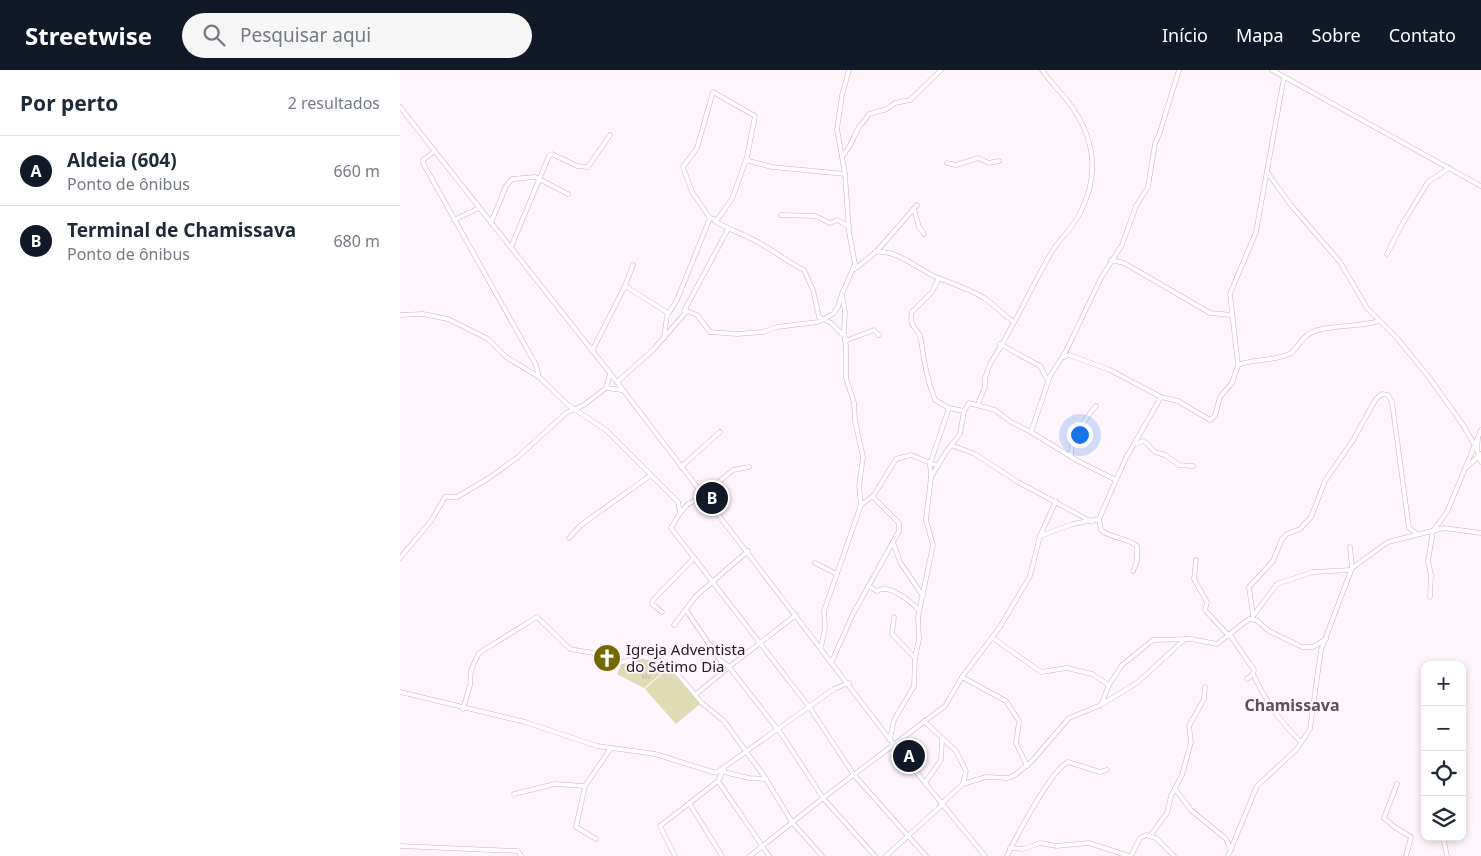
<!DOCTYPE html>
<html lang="pt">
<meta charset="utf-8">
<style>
:root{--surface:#fff;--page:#f6f6f7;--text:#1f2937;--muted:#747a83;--line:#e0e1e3;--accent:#111827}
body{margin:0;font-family:"Noto Sans",sans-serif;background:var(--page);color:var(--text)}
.controls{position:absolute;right:15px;bottom:15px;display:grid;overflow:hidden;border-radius:10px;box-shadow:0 2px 8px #0003}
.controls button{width:45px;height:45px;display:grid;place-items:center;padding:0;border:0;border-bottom:1px solid var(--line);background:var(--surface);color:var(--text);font:25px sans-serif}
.you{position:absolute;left:679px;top:364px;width:18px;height:18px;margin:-12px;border:4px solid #fff;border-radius:50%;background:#1a73e8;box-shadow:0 0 0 8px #1a73e833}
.badge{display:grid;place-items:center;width:32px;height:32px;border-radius:50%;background:var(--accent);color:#fff;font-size:16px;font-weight:700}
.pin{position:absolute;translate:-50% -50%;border:2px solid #fff;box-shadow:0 1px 5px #0006}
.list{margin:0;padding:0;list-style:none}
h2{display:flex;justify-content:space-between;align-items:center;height:65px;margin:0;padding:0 20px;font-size:21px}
h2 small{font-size:16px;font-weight:400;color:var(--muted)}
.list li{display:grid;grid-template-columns:32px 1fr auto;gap:15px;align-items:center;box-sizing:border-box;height:70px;padding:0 20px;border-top:1px solid var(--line)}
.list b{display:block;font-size:19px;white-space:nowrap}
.list p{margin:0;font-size:16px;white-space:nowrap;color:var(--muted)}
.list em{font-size:16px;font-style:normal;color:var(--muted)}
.icon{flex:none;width:28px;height:28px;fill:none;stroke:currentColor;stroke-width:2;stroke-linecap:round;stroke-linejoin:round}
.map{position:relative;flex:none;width:1081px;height:786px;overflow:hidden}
header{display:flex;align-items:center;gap:30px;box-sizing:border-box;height:70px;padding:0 25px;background:var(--accent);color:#fff}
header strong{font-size:24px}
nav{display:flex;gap:28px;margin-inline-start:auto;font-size:18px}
.search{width:350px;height:45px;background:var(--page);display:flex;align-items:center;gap:12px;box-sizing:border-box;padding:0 18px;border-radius:28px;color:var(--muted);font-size:19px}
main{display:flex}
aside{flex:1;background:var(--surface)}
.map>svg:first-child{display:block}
.grass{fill:#dfdcb5}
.park{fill:url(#park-tufts)}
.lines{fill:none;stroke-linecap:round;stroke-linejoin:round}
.minor-casing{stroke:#c3b4c0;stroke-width:5}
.minor{stroke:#fff;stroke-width:4}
.labels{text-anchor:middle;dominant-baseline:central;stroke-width:4;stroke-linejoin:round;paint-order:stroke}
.poi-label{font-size:15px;fill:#211c20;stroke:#fff5fd;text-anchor:start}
.neighbourhood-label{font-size:16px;font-weight:bold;fill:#5d505a;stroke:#fff5fd}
</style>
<header>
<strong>Streetwise</strong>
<div class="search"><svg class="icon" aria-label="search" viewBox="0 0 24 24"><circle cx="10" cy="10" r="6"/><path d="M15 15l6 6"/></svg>Pesquisar aqui</div>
<nav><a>Início</a><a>Mapa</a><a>Sobre</a><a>Contato</a></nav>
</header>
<main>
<aside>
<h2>Por perto<small>2 resultados</small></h2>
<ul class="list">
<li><span class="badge">A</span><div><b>Aldeia (604)</b><p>Ponto de ônibus</p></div><em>660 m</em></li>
<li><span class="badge">B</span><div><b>Terminal de Chamissava</b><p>Ponto de ônibus</p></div><em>680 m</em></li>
</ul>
</aside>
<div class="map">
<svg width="1081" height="786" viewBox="0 0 1081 786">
<defs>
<pattern id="park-tufts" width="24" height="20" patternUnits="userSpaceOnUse" patternTransform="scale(1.25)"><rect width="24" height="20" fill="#dfdcb5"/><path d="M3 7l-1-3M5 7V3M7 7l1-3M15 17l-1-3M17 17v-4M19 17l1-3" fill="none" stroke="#bfbc9b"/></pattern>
</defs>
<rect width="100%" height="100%" fill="#fff5fd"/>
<path class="grass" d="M269,598L300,634L276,654L245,619Z"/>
<path class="park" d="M241,588L269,597L244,618L217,604L223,591Z"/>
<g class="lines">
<g class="minor-casing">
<g id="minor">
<path d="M872,0L1081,116"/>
<path d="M0,37L217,312L494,675L585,786"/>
<path d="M35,81L23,90V93L136,295L139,307"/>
<path d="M442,86C452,77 454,64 459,57C463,53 465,50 469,44L487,39L495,33L510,30L541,0"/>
<path d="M347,87L332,129L317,150L310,148L292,122L283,97L297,78L313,22L355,46L347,87L349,91L372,97L445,104"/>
<path d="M547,93L556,95L578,88L589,93L599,91"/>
<path d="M867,102L890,134L940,192L967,238L997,268L1031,310L1063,355L1074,374"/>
<path d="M514,139L519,157L524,164"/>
<path d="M381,145L415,146L430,153L438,150L449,157"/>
<path d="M54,150L79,138"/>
<path d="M315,151C327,159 341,163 354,170C372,179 387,192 404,200L413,220L419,247L431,253L443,265"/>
<path d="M91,153L106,116L112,109L135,107L168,124"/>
<path d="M111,177L149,86L152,84L177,96L188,97L210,65"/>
<path d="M475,182C497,179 519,200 538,208C554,214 569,219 584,228C595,235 603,245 614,252"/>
<path d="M987,184L1000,158L1028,112L1049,98"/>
<path d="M711,190L724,193L810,243L832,245"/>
<path d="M455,199L477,181L517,135"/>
<path d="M539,208L532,222L512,242C508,259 519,257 521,270C524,291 527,310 535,330L549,338L564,341"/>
<path d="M225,216L268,243"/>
<path d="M284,241L328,159"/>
<path d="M0,245L23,244L48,249L88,269L106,287L139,307L168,335L206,360L278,432L280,443L271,458L410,638L454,705L526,786"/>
<path d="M310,262L337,264L363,262L377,257L418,252L433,244L438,237L442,224"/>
<path d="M264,268L267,246L277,230L310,148"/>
<path d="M445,271L474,260L479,265"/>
<path d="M600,274L640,296L648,311"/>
<path d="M192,281L225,216L233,195"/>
<path d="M664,287L669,285L710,300L761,327"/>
<path d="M838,295C855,288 872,292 889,284C898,280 900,265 918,260C938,255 959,257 979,251"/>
<path d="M217,312L253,280L287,241L297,245L310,262"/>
<path d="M206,318L222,320"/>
<path d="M578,334L585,317V308L590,294C613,258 630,220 651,183C660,168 672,159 680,143C700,105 695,67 669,33C660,21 650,12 642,0"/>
<path d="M1078,368L1077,381L1081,392"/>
<path d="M735,374L744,371L755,382L765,385L779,395L793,396"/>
<path d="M551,375L575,384L618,412L692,452"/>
<path d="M671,386C670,369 685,349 696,336"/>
<path d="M281,397L320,362"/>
<path d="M1067,397L1081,384"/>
<path d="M531,407L530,394L549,338"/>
<path d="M716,410L726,388L761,327L778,331L810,350L815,346L820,327L832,313L838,295L830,224L856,162L884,7"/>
<path d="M303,425L333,400L349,397"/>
<path d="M473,427L499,453V461L493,472L500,492L523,526"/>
<path d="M460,436L474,425L496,389L511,385L538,396"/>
<path d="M280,443L288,434L304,426"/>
<path d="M699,449L701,460C712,469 726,467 737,476V491L733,501"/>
<path d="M640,466L656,431"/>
<path d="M169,468L181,455L251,405"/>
<path d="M950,477L952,498"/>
<path d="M0,488L31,451L45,427H57L89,408L118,387L166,343L184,335L206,318L210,304"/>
<path d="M796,490L794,509L807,532L805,540L829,566"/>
<path d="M415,493L437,504"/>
<path d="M468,516L477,521C489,513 511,532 519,540"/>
<path d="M1030,527L1031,505L1028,491L1033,461L1047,442L1081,360"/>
<path d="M286,540L320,590L329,597L295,625"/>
<path d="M262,542L252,534L253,530L294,488"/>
<path d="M396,545L329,597L382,665L423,728L475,786"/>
<path d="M853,546L849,517L873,491L882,469L887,464L900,459L911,447L925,411L953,370L976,329L982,324L988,325L992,332L1009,458L1017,464"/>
<path d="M853,546L877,514L913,502L951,500"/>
<path d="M494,547L492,564L515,588"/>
<path d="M274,555L296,526L348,481"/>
<path d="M830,565L854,600L853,604L847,609"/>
<path d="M593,568L641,602L667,598L692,604L709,615"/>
<path d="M421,577L425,558L424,541L461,435L459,416L463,387L455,351L454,333L446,308V276L444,262L445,242L442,224L455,194L449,162L445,104L437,59L442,25L449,0"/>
<path d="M432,591L453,544L493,472"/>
<path d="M853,604C865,630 881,653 901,672"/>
<path d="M562,607L606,631L619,651L616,673L627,696"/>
<path d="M0,622L125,652L197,676L255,684L316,703L434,619L449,613"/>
<path d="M701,635L738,612L785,569"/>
<path d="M63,639L70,615L71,600L79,583L137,547L170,579L193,583L208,596L242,587L258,590L271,596L302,633L324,651L364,706L392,752L422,786"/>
<path d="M524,651L556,681L566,701L563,714"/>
<path d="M490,669L494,650L514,616L515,588L519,569L518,547L533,475L526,450L531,407L546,382L560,364L564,341L569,333L595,340L611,352L631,362"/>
<path d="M324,702L349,708L366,709"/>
<path d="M318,711L369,786"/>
<path d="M525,713L541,690L542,670"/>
<path d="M997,714L984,748L996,758L1011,767L1006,786"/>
<path d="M185,716L176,757L196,769"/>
<path d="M775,719L791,740L826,769L831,780"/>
<path d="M114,724L155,714L185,716L211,678"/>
<path d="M289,733L322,786"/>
<path d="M541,734L563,714L586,707L608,708L615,705L632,691L669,648L701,635L709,615L722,595L753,570L791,569L817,574L849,549L856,550L869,561L902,577H913L926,569"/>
<path d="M750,766L767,743L771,726L782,705L791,672L789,656L804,629L805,617"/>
<path d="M1043,767L1047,786"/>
<path d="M0,776L118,781L121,786"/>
<path d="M610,778L623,779L640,773L656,776L689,773L729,786"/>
<path d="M275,786L260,756L318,711L324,699"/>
<path d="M350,786L423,728L545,636L562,607L600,557L630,506L640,466L673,454L699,449L716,410L678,391L631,362L650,306L666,281L701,208L722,175L736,136L748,117L755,74L760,62L779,0"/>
<path d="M486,786L542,735"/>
<path d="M607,786C616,767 651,700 668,692L700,702L707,700"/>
<path d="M731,786L740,768L746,765L756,768L774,786"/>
<path d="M828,786L857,716L897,679L910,659L921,580L952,498L988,472L1044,458L1081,463"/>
</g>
</g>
<use href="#minor" class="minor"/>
</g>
<defs>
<g id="church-disc" transform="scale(1.4375)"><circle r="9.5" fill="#736900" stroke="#fff5fd"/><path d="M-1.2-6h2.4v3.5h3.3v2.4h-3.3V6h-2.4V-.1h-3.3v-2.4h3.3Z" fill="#fff"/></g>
</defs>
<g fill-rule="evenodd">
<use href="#church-disc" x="207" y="588"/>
</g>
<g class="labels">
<g class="poi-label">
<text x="226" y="579">Igreja Adventista<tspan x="226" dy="17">do Sétimo Dia</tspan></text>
</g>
<g class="neighbourhood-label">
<text x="892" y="635">Chamissava</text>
</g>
</g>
</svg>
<div class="controls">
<button>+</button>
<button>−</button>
<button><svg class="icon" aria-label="locate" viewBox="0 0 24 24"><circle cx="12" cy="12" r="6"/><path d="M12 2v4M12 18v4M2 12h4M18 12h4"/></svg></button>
<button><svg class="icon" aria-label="layers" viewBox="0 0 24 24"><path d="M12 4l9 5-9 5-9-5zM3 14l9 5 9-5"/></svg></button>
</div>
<div class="you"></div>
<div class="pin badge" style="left:509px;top:686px">A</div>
<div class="pin badge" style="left:312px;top:428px">B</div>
</div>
</main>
